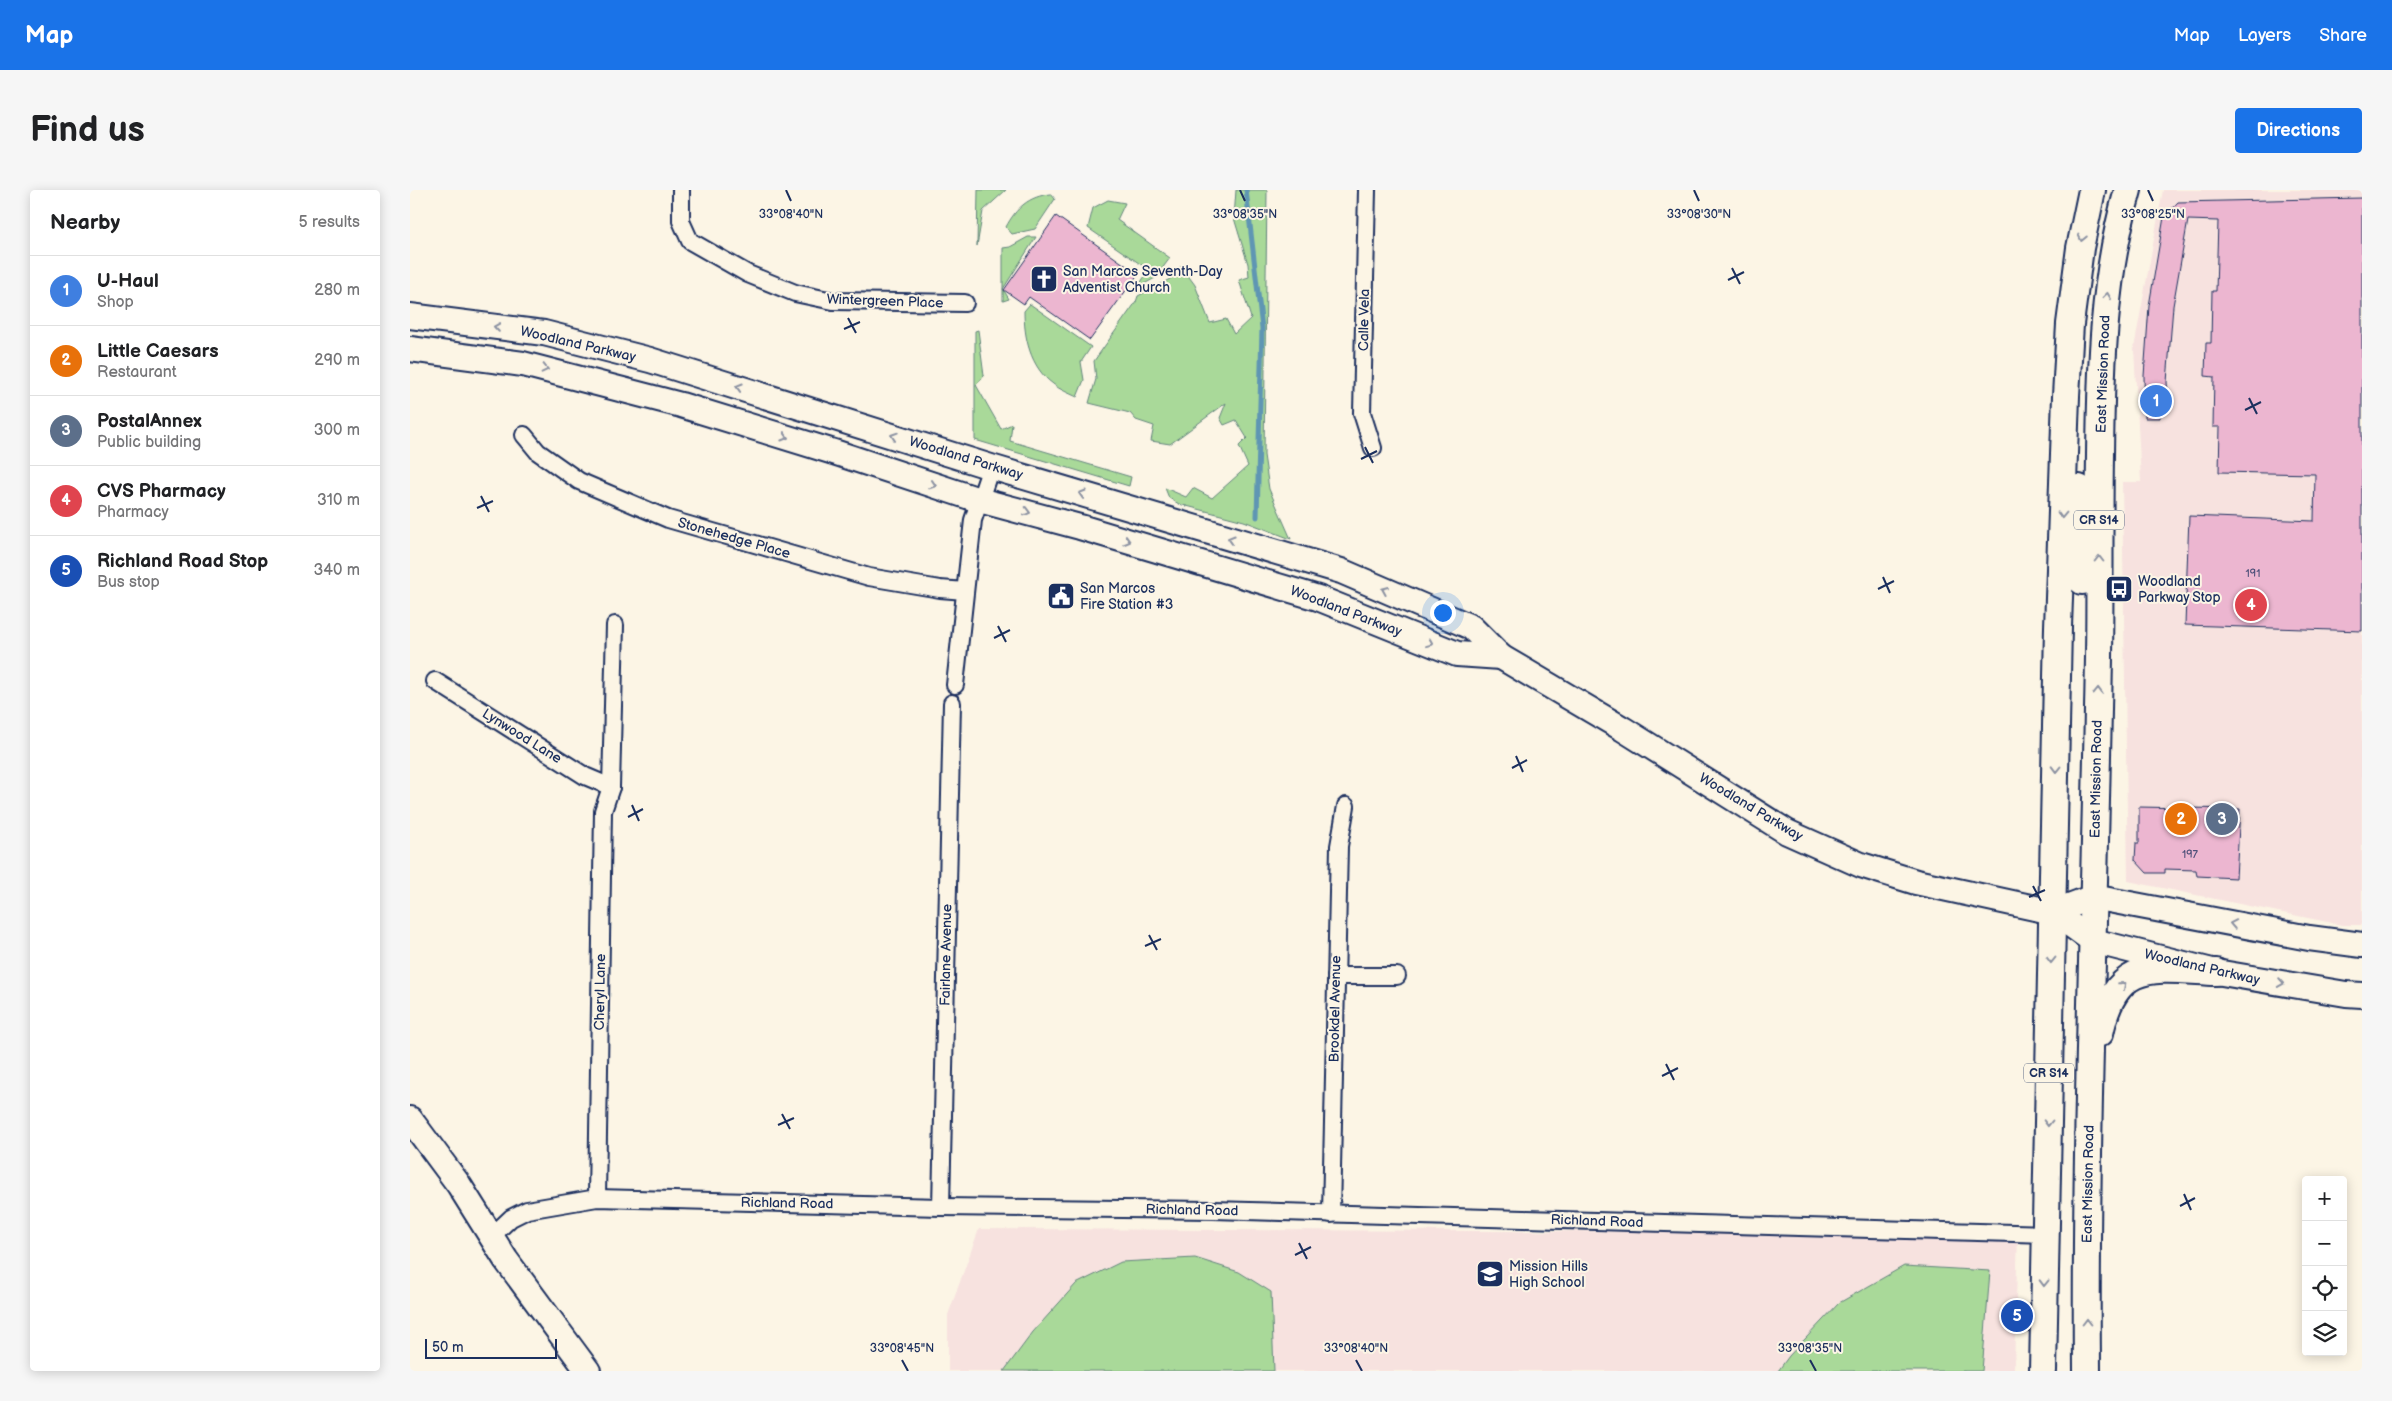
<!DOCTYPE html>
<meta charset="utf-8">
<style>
:root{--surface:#fff;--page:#f6f6f6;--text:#202124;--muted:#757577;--line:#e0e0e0;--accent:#1a73e8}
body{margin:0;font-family:"Balsamiq Sans",sans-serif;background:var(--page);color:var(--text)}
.controls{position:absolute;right:15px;bottom:15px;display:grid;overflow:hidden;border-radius:5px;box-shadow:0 2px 12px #0003}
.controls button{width:45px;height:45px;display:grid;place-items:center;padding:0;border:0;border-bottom:1px solid var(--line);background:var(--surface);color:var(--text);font:25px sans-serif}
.scale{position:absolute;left:15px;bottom:12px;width:132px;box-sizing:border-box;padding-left:5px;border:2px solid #1b2f5e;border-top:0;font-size:14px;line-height:18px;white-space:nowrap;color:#1b2f5e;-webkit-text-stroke:4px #fcf5e5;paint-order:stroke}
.you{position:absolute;left:1032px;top:422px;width:18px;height:18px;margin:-12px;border:4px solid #fff;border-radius:50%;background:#1a73e8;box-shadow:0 0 0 8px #1a73e833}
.badge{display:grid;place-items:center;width:32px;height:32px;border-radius:50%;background:var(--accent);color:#fff;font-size:16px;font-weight:700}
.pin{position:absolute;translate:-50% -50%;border:2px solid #fff;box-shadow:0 1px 5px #0006}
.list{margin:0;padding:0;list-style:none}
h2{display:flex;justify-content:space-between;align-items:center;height:65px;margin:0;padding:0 20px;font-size:21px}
h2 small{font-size:16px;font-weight:400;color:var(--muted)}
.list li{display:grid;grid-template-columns:32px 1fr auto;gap:15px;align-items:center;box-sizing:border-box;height:70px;padding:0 20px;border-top:1px solid var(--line)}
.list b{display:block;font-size:19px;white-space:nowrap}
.list p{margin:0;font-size:16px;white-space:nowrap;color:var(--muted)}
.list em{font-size:16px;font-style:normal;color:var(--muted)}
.icon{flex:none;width:28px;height:28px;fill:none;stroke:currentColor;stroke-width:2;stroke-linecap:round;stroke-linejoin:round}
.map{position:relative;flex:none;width:1952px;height:1181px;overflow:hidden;border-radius:5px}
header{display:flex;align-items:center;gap:30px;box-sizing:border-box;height:70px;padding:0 25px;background:var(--accent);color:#fff}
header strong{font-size:24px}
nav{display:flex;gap:28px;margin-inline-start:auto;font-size:18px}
.intro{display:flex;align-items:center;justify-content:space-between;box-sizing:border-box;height:120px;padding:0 30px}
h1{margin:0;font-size:35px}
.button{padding:12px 22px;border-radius:5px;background:var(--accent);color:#fff;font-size:18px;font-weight:700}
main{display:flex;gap:30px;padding:0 30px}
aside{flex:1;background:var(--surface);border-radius:5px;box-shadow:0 2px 12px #0003}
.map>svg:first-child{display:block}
.built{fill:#f7e2df}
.green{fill:#a9d999;stroke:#62847c}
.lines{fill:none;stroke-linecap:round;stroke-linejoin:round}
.stream{stroke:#5f96b3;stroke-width:5}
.building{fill:#ecb6d0;stroke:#1b2f5e}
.street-casing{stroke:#1b2f5e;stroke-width:20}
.secondary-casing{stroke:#1b2f5e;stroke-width:28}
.primary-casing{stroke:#1b2f5e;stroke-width:30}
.street{stroke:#fcf5e5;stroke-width:16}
.secondary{stroke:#fcf5e5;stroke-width:24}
.primary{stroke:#fcf5e5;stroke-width:26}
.oneway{stroke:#8c92a2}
.ticks{fill:none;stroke:#1b2f5e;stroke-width:2}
.labels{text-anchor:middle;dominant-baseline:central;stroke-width:4;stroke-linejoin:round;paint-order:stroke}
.number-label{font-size:11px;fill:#4f517a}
.shield{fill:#fcf5e5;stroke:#5e6a86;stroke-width:1}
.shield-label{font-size:12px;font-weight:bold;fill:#1b2f5e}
.poi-label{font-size:14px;fill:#1b2f5e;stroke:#fcf5e5;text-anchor:start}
.street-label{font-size:14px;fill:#1b2f5e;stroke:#fcf5e5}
.ticks-label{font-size:12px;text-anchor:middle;fill:#1b2f5e;stroke:#fcf5e5;stroke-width:4;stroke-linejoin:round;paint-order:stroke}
</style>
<header>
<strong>Map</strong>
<nav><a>Map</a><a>Layers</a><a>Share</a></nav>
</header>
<div class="intro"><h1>Find us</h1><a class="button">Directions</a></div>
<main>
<aside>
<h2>Nearby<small>5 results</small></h2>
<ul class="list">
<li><span class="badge" style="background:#3f7fe0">1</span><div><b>U-Haul</b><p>Shop</p></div><em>280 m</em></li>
<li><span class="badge" style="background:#e8710a">2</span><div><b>Little Caesars</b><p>Restaurant</p></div><em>290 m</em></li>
<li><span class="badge" style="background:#5c6f8a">3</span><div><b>PostalAnnex</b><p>Public building</p></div><em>300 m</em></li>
<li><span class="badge" style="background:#e0444e">4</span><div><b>CVS Pharmacy</b><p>Pharmacy</p></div><em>310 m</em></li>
<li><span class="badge" style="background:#1a4fb4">5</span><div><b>Richland Road Stop</b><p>Bus stop</p></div><em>340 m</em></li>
</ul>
</aside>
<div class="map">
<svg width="1952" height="1181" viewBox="0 0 1952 1181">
<rect width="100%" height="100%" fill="#fcf5e5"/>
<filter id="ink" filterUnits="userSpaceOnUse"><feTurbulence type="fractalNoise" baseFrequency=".02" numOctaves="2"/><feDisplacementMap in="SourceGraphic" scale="10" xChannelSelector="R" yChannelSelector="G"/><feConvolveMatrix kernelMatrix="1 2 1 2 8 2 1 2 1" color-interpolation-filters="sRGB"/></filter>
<g filter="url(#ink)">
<g class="built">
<path d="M1753,0H1952V735H1932L1718,691L1712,292H1731L1724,158Z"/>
<path d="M569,1039L1608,1043L1604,1181H538V1125Z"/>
</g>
<g class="green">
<path d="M568,0H596L573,21L567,56Z"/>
<path d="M826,0H857L854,265L859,299L881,349L834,331L769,314L759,308L755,298L776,307L783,298L802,308L838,276L829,256L837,248L826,230L814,235L810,228L816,213L760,254L741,251L744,236L726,230L720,223L679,213L686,189L684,171L726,112L728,106L760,89L771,76L785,95L800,133L816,129L824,144L841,128L829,90L839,87L838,74L824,28Z"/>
<path d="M641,4L645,9L625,39L602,44L596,37C606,18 619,6 641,4Z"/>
<path d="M698,10L715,13L707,30L760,68L745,88L727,98L739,80L678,38L683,18Z"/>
<path d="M618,47H626L593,99L599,109L593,111V58L600,57Z"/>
<path d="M620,114L681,157L671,172L674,190L667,207C659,203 650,200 643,194C620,177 614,147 614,121Z"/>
<path d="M568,140L574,186L566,195L591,239L602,234L600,251L721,287L719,296L565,250V141Z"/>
<path d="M785,1068L829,1082L861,1102L864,1181H594L623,1142L666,1094L711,1072Z"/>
<path d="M1494,1076L1580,1081L1572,1181H1368L1379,1166L1429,1113Z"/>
</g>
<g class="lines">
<path class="stream" d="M836,0L852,138L847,327"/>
</g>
<g class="building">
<path d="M1952,8V441L1775,435L1779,326L1904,331L1905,284L1809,282L1810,237H1803L1804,187L1795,186L1796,153H1801L1802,101H1806L1808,31L1778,30L1763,116L1757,192L1759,222H1750V228H1735L1734,186L1739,116L1754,27L1768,12Z"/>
<path d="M646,26L728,84L680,150L619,107L614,114L594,100Z"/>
<path d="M1729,617L1830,619L1826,688L1787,686L1786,680L1755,679V683H1737L1725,670L1726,653H1729Z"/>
</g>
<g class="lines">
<g class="street-casing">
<g id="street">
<path d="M271,0V31L280,51L338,84L385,103L423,111L555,113"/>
<path d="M957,0L952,223L963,258"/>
<path d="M114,245L128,262L169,291L258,329L459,387L530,399L555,401"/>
<path d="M25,491L175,586L201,597"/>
<path d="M545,495L563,330L581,277"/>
<path d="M926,786H987"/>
<path d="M187,1008L193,621L201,597L205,435"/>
<path d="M531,1017L542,513"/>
<path d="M921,1024L929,656L936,616"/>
<path d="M82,1046L101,1028L117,1020L187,1008L531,1017L803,1020L1635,1044"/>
</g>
</g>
<g class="secondary-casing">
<g id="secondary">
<path d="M0,126L134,143L240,170L581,277L931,381L1061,437L1091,467L1213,539L1377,642L1451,675L1506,692L1643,722L1683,751L1806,782L1936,804L1952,805"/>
<path d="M0,159L113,174L271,215L427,263L569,310L670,337L908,408L1047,464L1091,467"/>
<path d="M1643,722L1683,707L1899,748L1952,755"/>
<path d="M0,929L49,995L96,1070L178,1181"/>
</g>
</g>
<g class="primary-casing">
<g id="primary">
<path d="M1669,298L1672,391"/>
<path d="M1690,843C1706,768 1743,779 1806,782"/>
<path d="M1633,1181L1648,437L1656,206L1660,134L1670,58L1682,0"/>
<path d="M1677,1181C1675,943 1685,705 1689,467C1690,400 1689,333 1690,265C1691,176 1693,87 1718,0"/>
</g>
</g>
<use href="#street" class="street"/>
<use href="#secondary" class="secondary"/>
<use href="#primary" class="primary"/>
</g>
<defs><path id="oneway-chevron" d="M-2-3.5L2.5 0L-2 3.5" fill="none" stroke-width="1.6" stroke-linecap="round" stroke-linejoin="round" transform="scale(1.25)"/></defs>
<g class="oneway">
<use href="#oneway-chevron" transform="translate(1672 48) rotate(102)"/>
<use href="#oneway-chevron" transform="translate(1697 106) rotate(-82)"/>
<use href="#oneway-chevron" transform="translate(87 137) rotate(-172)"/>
<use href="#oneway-chevron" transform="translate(135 179) rotate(13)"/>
<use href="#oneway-chevron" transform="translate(329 197) rotate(-163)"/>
<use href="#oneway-chevron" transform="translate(484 246) rotate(-162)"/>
<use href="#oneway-chevron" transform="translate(375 247) rotate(17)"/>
<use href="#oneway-chevron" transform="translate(523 295) rotate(18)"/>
<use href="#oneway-chevron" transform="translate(672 304) rotate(-163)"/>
<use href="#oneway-chevron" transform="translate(617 322) rotate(15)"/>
<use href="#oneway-chevron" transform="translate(1652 325) rotate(92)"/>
<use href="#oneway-chevron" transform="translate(821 349) rotate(-163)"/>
<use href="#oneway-chevron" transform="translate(717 351) rotate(17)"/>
<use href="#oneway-chevron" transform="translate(1689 369) rotate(-90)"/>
<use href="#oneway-chevron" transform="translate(975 400) rotate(-157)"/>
<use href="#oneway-chevron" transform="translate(1020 453) rotate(22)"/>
<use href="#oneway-chevron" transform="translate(1688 501) rotate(-89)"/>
<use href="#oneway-chevron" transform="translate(1646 579) rotate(91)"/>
<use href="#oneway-chevron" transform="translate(1823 734) rotate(-169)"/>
<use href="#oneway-chevron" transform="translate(1641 770) rotate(91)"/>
<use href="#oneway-chevron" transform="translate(1871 793) rotate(9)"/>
<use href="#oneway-chevron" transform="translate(1713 795) rotate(-41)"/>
<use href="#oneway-chevron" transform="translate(1638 933) rotate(91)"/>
<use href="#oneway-chevron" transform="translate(1634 1093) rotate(91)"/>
<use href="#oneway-chevron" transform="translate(1677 1132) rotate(-90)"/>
</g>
</g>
<path class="ticks" d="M376,0L381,11M830,0L835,11M1284,0L1289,11M1738,0L1743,11M1322,78L1330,94M1318,90L1334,82M438,128L446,143M434,139L450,132M1839,208L1847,224M1835,220L1851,212M955,257L963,273M951,269L967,261M71,306L79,322M67,318L83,311M1473,387L1480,403M1468,399L1484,391M588,436L596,452M584,448L600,440M1106,566L1113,582M1102,578L1117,570M222,615L229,631M218,627L233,619M1623,696L1631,711M1619,707L1635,700M739,745L747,760M735,756L751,749M1256,874L1264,890M1252,886L1268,878M372,924L380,939M368,935L384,928M1774,1004L1781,1020M1770,1016L1785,1008M889,1053L897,1069M885,1065L901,1057M492,1170L498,1181M946,1170L952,1181M1400,1170L1406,1181"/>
<defs>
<g id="church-square" transform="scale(1.4375)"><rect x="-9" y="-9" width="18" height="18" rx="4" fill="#1b2f5e" stroke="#fcf5e5"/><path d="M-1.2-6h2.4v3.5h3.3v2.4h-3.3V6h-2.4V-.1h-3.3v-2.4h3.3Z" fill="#fff"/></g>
<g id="bus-square" transform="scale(1.4375)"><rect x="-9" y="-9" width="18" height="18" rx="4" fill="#1b2f5e" stroke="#fcf5e5"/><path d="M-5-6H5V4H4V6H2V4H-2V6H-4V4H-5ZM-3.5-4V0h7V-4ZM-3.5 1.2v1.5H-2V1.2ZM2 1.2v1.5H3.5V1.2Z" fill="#fff"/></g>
<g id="civic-square" transform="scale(1.4375)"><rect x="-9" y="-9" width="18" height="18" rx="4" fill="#1b2f5e" stroke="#fcf5e5"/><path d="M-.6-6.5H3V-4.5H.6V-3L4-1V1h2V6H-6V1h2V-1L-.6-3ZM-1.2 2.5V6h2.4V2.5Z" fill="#fff"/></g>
<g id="school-square" transform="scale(1.4375)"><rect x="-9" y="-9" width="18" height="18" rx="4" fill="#1b2f5e" stroke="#fcf5e5"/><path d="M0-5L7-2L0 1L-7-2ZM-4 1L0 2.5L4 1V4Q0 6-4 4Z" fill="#fff"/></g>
</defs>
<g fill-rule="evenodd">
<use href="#church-square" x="634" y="89"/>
<use href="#bus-square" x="1709" y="399"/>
<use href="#civic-square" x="651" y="406"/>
<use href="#school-square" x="1080" y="1084"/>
</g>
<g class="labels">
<g class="number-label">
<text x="1843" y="383">191</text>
<text x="1780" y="664">197</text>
</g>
<g class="shield">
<rect x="1664" y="320.5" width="50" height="19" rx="4"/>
<rect x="1614" y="873.5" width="50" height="19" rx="4"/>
</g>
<g class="shield-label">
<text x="1689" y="330">CR S14</text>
<text x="1639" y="883">CR S14</text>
</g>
<g class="poi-label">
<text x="653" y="81">San Marcos Seventh-Day<tspan x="653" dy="16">Adventist Church</tspan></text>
<text x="1728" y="391">Woodland<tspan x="1728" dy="16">Parkway Stop</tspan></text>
<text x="670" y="398">San Marcos<tspan x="670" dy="16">Fire Station #3</tspan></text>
<text x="1099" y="1076">Mission Hills<tspan x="1099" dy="16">High School</tspan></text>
</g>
<g class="street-label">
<text transform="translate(475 111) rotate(2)">Wintergreen Place</text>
<text transform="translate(954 130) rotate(-89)">Calle Vela</text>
<text transform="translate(168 154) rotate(13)">Woodland Parkway</text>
<text transform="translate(1693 184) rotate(-88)">East Mission Road</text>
<text transform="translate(556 268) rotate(17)">Woodland Parkway</text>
<text transform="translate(324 348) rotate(16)">Stonehedge Place</text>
<text transform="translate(936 421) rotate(21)">Woodland Parkway</text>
<text transform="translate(112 546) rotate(32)">Lynwood Lane</text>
<text transform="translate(1686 589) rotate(-89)">East Mission Road</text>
<text transform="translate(1341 617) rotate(31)">Woodland Parkway</text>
<text transform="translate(536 765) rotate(-89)">Fairlane Avenue</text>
<text transform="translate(1792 777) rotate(13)">Woodland Parkway</text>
<text transform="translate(190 802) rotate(-89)">Cheryl Lane</text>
<text transform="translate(925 819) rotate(-89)">Brookdel Avenue</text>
<text transform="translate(1678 994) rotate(-89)">East Mission Road</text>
<text transform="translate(377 1013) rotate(1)">Richland Road</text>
<text transform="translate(782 1020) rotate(1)">Richland Road</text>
<text transform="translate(1187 1031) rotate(2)">Richland Road</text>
</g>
</g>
<g class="ticks-label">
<text x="1743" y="28">33°08'25"N</text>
<text x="381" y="28">33°08'40"N</text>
<text x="835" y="28">33°08'35"N</text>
<text x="1289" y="28">33°08'30"N</text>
<text x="492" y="1162">33°08'45"N</text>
<text x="946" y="1162">33°08'40"N</text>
<text x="1400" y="1162">33°08'35"N</text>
</g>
</svg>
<div class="controls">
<button>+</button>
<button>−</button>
<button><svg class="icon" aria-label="locate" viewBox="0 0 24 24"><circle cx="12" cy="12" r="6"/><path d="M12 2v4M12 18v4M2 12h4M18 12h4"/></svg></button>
<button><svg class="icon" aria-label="layers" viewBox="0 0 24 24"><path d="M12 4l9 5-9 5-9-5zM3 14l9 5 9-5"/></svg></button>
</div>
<div class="scale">50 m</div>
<div class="you"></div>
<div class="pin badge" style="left:1746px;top:211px;background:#3f7fe0">1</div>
<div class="pin badge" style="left:1771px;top:629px;background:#e8710a">2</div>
<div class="pin badge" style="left:1812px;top:629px;background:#5c6f8a">3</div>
<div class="pin badge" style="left:1841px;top:415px;background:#e0444e">4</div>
<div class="pin badge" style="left:1607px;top:1126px;background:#1a4fb4">5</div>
</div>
</main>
